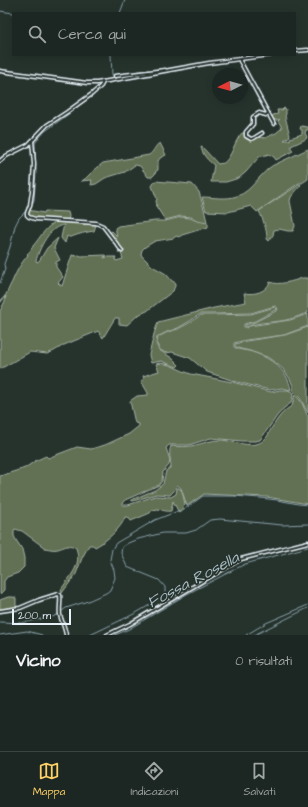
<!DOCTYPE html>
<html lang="it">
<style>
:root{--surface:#1c2622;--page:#252e2a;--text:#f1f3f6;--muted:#a0a5a5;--line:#3a4340;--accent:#ffd166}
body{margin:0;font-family:"Architects Daughter",sans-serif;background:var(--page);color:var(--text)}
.compass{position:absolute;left:212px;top:68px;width:36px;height:36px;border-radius:50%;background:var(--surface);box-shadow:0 2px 10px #0003;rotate:264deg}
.scale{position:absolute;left:12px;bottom:10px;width:59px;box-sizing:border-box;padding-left:4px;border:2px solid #e8f1f8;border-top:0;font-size:11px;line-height:14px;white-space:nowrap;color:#e8f1f8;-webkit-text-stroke:3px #26332d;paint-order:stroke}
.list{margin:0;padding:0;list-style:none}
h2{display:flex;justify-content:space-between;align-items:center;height:52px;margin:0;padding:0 16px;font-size:17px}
h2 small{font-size:13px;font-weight:400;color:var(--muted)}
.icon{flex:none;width:22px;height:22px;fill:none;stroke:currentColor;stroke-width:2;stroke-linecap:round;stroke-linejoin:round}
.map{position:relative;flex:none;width:308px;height:635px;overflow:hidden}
.search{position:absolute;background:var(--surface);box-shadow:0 2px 10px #0003;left:12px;right:12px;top:12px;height:44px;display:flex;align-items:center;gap:10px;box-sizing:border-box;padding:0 14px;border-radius:0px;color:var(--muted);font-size:15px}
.sheet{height:116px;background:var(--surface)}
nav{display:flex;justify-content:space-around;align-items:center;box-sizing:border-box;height:56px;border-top:1px solid var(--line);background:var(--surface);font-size:11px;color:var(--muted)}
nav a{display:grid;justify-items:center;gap:2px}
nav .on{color:var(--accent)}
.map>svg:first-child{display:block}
.green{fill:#627153;stroke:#a5b1a6}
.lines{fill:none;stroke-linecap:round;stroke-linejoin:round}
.stream{stroke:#8ba1a9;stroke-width:1}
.minor-casing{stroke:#e8f1f8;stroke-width:5}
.minor{stroke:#26332d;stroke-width:2}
.labels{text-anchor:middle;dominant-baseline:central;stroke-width:3.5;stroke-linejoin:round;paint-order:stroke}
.water-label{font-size:16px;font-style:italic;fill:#aabcc3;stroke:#26332d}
</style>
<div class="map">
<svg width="308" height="635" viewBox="0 0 308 635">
<rect width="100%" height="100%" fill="#26332d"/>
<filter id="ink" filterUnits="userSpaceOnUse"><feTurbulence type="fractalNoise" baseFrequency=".025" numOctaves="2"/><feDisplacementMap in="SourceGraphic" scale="8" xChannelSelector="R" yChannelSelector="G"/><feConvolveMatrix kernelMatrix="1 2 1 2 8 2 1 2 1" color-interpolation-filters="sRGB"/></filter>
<g filter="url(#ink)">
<g class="green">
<path d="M284,108L286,109V114L285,116L290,136L284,140H290V138L302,134V130L300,129L301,126L308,127V130H306L305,133L307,137L306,139L291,146V148L293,151L276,160L274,157L269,154L259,157L246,172L239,178L226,182H211L214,165C208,161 202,154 201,147L203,148L217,163L218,164L224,163C233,155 234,141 242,133H244L248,138L249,137C254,140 259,136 265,138L276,133L282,128L280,124L278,121L280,119L278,120H273L272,118L273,115L278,114L277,110H282Z"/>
<path d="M160,143L166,155L160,158L158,161V170L156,171L155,174L152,177H148L140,166L135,165L125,172L105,178L96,184L91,185L92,180L81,181L85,179L92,172L103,163L149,155C154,152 155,145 160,143Z"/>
<path d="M308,149V179L302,183H299L257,212L251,206L228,212L206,211L202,197C213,197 226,200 237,196C253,192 262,168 278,163Z"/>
<path d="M155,181L192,184L199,192L204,209L207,222L197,220L191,217L181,216L165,220L156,206L157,205L156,201L157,199L152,186Z"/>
<path d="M300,184L301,185L291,197L290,201L295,226L293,231H288L279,229L274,230L273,235L269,241L267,239C267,229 263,220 259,211Z"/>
<path d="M28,210L44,213L45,211L68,212L69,216L68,221C63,222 33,221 28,218C28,217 27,216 26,215Z"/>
<path d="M181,217L190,218L197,221L208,223V227L182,235L179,237L176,236L174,238L155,241L145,247L142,250L141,254L142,256L152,266L166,274L172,281L176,283L173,291L147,311L138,315L127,325L119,324V318H115L103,338L98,331L64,345L54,351L47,354L30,352L0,369V311L5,301L6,296L0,303V301C8,294 7,291 12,282C16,272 21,263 28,255L27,254C31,251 31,249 33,246C34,244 36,243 37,241C42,234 47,227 55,222L96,225L94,231C86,232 79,234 71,237H69L67,236L65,243L61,238L62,233L64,225C50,226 39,248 36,261L37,262L39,261L47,248L58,238L54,248L60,260L56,262V267L63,277L58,283L62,286L72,255L76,256L79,255L81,256L106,255L107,256L104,257V258L108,257H116L115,259L116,261L123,259L121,253H119L118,251L119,250C117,244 113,240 108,235L109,233L112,231L117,236L115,228L118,226L155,221H165Z"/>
<path d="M302,278H308V313C302,314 296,318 290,319C278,323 258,321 247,327L245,326V325L255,322L278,310L277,307L275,306L251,313L212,314H200L190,321L178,328L167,332L157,337L156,344L159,350L172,358L179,365L177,367L161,361L151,363L149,355L154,334L158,322L214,308L246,302L244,293C255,295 266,292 270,282C278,286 294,281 302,278Z"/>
<path d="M275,307L277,309L255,321L244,324V327L247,328L249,326L290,320L308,314V326L284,335L246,340L234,343V347C238,350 244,350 249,351C268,356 288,369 291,390L282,388L270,390L237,382L207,372L190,358L172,352L166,353L160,350L157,344L158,337L168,332L178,329L191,322L201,315H212L251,314Z"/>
<path d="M308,327V413L300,398L293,391V386L290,379L283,369L276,363L267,357L250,351L237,348L235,346V344L246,341L285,335Z"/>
<path d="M160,363L170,365L183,371L191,374L232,382L271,392L280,390H288L292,392L293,396L291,403L284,408L277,416L260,440L255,441H242L211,438L189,445H169L166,448L170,460L169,465L163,472L162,481L159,485L125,500L123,502L122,504V505H128L155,496L171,497L176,494L177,488H179L182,491L185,504L183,506V511L180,512L178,511L173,501L171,511C166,512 163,510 158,509C156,509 154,510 152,510L150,513L131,521L128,517H125C122,528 105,542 95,547L93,545H89L82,558L76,574L62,593L61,590L62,588C71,575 82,565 76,548C70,543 65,547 58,549C54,550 50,549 45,548L22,531L15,529L14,530V536L16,540L22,549L24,558V567L18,573L7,577L4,581V590L0,594V476L25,468L35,461L46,456L48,458L77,447L91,449L105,445L129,434L139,426V424L135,423L130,401L137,396L148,395V393L141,381L144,379L143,376L159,371L156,364Z"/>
<path d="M295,394L302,403L308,417V504L267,497L204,494L187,506L181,488L177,485L174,491L170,495L156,494L133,501L131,500L155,490L163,484L166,471L171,467C171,460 168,453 171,446C179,447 188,447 196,445C204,443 211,440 220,440C233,440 254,451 265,439C268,437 269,432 271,429C277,420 282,411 292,406Z"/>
<path d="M8,597H13L16,598V607L0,609V600Z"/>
</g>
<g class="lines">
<g class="stream">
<path d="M0,11L13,13"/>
<path d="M120,13L125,0"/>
<path d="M111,55L112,75"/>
<path d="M0,283L5,269L4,264L10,247L15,226L19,218L24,213L30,209L34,200L36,172L35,143L44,132L74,110"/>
<path d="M0,622L21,623L52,617L57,615L66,608L88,601L106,593L110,590L115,578L114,570L110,560L112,549L116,543L155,520L186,508L203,496H234L260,498L277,500L298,504L308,505"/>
<path d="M0,635L27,631L42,635"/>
<path d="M90,635L136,613L160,599L165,593V587L159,580L127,567L121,553L122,547L128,543L138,539L163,533H186L196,530L210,520L220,519L282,525L308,524"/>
<path d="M115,635L129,629L187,594L245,564L308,547"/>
<path d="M246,635L266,623L308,605"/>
<path d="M254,635L308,608"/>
</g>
<g class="minor-casing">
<g id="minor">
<path d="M295,51L308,50"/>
<path d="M240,60V61L268,113L266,115L259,113L253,117V124L246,132V136L251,139L254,138L262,133"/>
<path d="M0,71L87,83H97L209,63L271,55"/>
<path d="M115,76L165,70"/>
<path d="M268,113L274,124"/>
<path d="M32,141L34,164L32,192L30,205L27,213V215L29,217L35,219L96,223L103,226L122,251"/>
<path d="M0,161L6,156L28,145L47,125L67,112L92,94L101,86L103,82"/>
<path d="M0,611L20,608L39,600L58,594L60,595C61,601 59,608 60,615C62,622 65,628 66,635"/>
<path d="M107,635L130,624L206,579L241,559L308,542"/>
</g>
</g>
<use href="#minor" class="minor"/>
</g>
</g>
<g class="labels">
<g class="water-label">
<text transform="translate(193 580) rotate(-28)">Fossa Rosella</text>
</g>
</g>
</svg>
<svg class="compass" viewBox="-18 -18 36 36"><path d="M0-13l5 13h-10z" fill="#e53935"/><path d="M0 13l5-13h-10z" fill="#a0a5a5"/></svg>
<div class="scale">200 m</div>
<div class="search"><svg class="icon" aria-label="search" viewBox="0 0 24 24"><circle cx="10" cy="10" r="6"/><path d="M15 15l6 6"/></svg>Cerca qui</div>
</div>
<section class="sheet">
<h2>Vicino<small>0 risultati</small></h2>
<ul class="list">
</ul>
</section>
<nav>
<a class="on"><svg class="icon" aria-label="map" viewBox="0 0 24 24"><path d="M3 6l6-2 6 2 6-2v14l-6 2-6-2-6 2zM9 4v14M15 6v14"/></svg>Mappa</a>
<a><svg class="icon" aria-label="directions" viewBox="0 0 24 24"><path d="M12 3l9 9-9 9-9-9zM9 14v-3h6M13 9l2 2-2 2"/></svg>Indicazioni</a>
<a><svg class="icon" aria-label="saved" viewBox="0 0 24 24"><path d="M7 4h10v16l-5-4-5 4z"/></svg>Salvati</a>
</nav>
